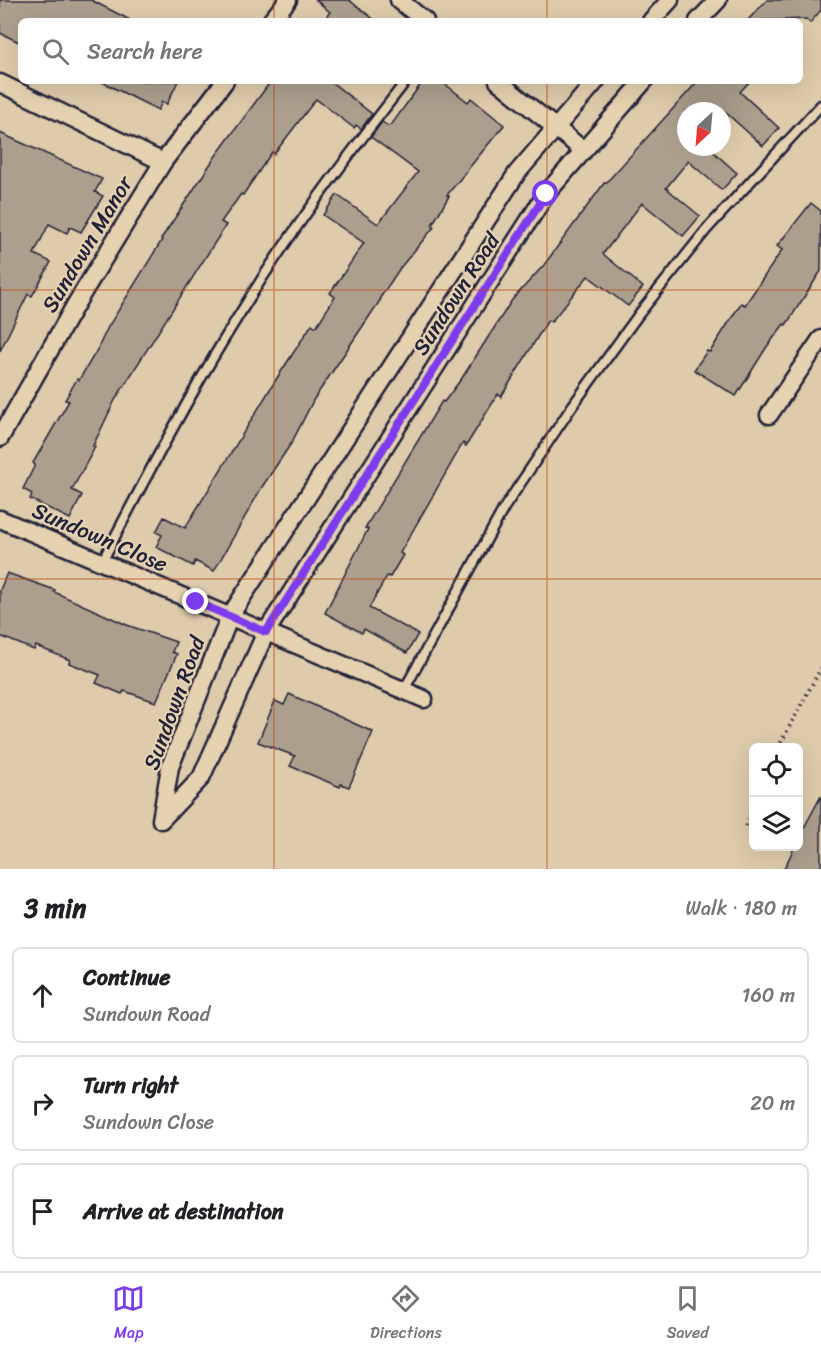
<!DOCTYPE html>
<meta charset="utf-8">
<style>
:root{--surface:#fff;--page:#f6f6f6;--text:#202124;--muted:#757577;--line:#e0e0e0;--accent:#7c3aed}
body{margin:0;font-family:Sriracha,sans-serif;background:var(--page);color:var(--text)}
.controls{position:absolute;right:18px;bottom:18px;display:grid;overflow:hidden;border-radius:9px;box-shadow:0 6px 24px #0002}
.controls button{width:54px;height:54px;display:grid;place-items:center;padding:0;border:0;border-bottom:2px solid var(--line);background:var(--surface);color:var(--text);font:30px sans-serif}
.compass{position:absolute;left:677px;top:102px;width:54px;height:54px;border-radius:50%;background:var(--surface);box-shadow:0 6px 24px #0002;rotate:206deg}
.stop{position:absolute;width:18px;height:18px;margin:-14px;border:4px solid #7c3aed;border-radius:50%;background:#fff}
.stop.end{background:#7c3aed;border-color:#fff;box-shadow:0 2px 6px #0008}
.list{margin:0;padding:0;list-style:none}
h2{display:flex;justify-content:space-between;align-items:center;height:78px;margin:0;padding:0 24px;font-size:26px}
h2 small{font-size:20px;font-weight:400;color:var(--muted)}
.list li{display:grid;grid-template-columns:39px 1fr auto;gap:18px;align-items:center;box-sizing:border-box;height:96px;margin:0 12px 12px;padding:0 12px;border:2px solid var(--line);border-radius:9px}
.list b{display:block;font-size:22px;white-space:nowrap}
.list p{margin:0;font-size:20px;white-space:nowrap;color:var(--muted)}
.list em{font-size:20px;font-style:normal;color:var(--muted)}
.icon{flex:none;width:33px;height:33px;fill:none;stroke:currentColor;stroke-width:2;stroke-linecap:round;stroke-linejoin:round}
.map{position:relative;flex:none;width:821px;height:869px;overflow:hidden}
.search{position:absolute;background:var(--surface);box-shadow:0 6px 24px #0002;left:18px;right:18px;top:18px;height:66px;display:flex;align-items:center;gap:15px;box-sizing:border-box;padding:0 21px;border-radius:9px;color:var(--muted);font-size:22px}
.sheet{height:402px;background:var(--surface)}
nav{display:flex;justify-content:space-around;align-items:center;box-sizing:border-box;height:84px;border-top:2px solid var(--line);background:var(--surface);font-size:16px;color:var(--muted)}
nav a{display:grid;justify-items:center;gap:3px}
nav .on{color:var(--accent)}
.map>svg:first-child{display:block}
.building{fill:#ac9f8e;stroke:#22223b;stroke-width:1.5}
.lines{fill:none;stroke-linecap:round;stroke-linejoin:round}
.lane-casing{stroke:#22223b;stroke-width:13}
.street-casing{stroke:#22223b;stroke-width:21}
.path{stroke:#22223b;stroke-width:4;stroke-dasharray:1.5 4.5;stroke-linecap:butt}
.lane{stroke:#e5d2b0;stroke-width:8}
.street{stroke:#e5d2b0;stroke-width:16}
.route{stroke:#7c3aed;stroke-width:8}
.grid{fill:none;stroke:#c04e15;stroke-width:1.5;stroke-opacity:0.55}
.labels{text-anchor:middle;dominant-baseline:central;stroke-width:4.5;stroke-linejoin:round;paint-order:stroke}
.street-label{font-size:22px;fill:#22223b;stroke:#e5d2b0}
</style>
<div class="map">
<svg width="821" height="869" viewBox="0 0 821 869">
<rect width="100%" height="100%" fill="#ddcbab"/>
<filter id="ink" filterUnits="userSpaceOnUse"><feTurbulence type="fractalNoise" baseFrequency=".0167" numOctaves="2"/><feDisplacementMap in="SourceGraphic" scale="12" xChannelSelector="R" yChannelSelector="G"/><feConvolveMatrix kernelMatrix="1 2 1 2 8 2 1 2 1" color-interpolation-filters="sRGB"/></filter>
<g filter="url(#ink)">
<g class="building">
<path d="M0,0H91L132,21H21V43L0,33Z"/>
<path d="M316,0H349L376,21H323L330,12Z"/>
<path d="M767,0H821V10L810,23L806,19L747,21Z"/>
<path d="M100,81H178L167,104L162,102L158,110Z"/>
<path d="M271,81H330L372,114L361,129L356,125L354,128L316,99L274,154L272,152L243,195L241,194L221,222L226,225L115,400L93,446L95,447L72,490L82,495L70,519L30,499L32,494L23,489L35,465L33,463L69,401L65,400L77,379L79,380L97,350L108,327L162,240L161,239L215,157Z"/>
<path d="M423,81H441L468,102L471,98L504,125L447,195L449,196L432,225L434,227L400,268L380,298L381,299L314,399L292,442L262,487L214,571L195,561L193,566L156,547L162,535L156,532L164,517L185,528L277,378L312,324L316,327L335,297L330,293L364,243L323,215L337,195L378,224L418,172L371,137L382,122L388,126L392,124Z"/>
<path d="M698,81H750L740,92L779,128L763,146L724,111H686V147H708L737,173L722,190L688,161L666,188L700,216L683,236L642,203L603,254L643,287L628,306L588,276L551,322L548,320L501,397L498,394L466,446L463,443L400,553L403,555L390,577L387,576L369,608L418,634L407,653L364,629L362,633L325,613L368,529L365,528L442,401L444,402L462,378L512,300L544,265L605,182L606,183Z"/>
<path d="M0,133L102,179L95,192L103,196L81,232L70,227L67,233L49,224L34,254L51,262L32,296L28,294L0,351Z"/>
<path d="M811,203L821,211V271L786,325L784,324L766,348L736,396L694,370L707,351L710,352L741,303L745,305L782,250L777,246Z"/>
<path d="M7,573L55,590L54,592L127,625L176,642L172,652L177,654L156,702L124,691L122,694L96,683L100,675L69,663L70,660L36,646L34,650L0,636V590Z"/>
<path d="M289,694L373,732L349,787L341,784L340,787L290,766L295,756L258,742L275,701L284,705Z"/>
<path d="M821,796V869H784L795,846H798V839Z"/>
</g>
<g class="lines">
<g class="lane-casing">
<g id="lane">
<path d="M102,562C145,478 189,395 239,315C289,233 347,157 406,81"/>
<path d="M404,690L504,508L573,405L639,314L707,229L821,105"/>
</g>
</g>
<g class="street-casing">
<g id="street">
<path d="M399,0L425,21"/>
<path d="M271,21L288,0"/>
<path d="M651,21L670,0"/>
<path d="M698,21L718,0"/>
<path d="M498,81L583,150"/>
<path d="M596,81L517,173L230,616L170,767L161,820L201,778L266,632L546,194L644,81"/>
<path d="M0,83L163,162"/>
<path d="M769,415L821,339"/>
<path d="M0,438L77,302L163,162L225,81"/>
<path d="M0,519L424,699"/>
</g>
</g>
<g class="path">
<path d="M778,748L821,668"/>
<path d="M746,826L754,803"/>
</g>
<use href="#lane" class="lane"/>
<use href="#street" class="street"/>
</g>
</g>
<g class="lines" filter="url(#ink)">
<path class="route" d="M196,602L266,632L546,194"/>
</g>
<path class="grid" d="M274,0V21M547,0V21M274,81V869M547,81V869M0,290H821M0,579H821"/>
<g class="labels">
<g class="street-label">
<text transform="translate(87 244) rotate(-59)">Sundown Manor</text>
<text transform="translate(456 294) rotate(-57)">Sundown Road</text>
<text transform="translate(100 537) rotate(23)">Sundown Close</text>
<text transform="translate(174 703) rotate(-70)">Sundown Road</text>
</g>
</g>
</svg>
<div class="controls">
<button><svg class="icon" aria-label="locate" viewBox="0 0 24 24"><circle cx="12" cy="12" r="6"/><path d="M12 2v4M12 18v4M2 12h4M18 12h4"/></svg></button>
<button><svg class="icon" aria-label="layers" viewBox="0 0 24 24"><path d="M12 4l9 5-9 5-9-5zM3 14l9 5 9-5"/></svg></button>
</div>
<svg class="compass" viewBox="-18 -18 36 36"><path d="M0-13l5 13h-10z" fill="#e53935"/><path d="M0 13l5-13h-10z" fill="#757577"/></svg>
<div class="stop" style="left:546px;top:194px"></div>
<div class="stop end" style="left:196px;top:602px"></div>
<div class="search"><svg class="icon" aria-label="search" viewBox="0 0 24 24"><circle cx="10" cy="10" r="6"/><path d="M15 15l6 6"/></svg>Search here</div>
</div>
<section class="sheet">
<h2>3 min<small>Walk · 180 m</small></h2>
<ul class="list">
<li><svg class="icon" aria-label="ahead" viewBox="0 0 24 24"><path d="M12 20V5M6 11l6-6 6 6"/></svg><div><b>Continue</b><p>Sundown Road</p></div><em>160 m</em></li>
<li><svg class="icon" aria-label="right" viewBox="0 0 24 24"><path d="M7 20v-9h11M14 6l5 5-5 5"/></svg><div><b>Turn right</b><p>Sundown Close</p></div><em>20 m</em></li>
<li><svg class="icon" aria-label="arrive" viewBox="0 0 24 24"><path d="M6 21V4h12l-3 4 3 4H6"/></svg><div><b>Arrive at destination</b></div></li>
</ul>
</section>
<nav>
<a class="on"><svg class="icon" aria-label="map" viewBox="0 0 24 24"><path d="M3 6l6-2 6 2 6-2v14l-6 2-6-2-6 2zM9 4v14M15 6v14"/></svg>Map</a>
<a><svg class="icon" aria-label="directions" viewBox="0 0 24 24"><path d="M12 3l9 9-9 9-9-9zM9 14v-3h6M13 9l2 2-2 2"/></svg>Directions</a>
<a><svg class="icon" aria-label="saved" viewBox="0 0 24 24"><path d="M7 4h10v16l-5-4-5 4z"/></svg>Saved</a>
</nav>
